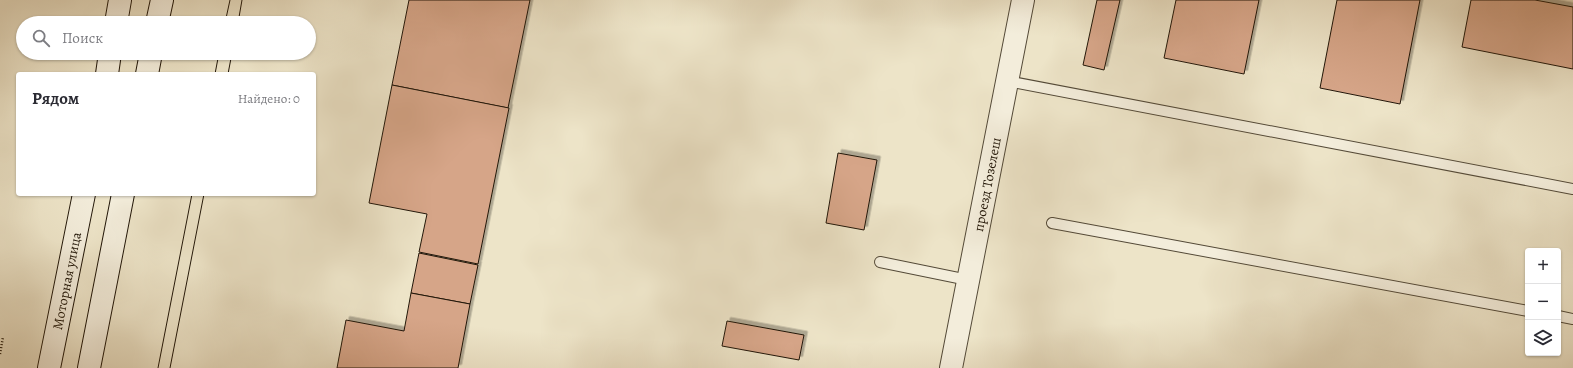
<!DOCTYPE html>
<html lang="ru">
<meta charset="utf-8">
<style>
:root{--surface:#fff;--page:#f2f2f3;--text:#2b2b33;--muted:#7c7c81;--line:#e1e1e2}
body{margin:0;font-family:Alegreya,serif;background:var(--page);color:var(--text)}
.controls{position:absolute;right:12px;bottom:12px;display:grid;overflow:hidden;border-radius:4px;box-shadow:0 1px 3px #0004}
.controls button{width:36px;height:36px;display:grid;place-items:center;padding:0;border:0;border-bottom:1px solid var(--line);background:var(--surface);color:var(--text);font:20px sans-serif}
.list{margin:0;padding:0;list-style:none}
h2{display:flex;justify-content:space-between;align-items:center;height:52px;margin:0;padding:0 16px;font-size:17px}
h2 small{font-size:13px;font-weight:400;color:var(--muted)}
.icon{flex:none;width:22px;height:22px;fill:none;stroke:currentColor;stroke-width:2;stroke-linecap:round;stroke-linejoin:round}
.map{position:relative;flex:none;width:1573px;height:368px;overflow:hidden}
.search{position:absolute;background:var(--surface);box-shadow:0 1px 3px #0004;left:16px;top:16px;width:300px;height:44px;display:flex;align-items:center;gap:10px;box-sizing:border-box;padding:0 14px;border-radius:22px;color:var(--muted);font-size:15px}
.panel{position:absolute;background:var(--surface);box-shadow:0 1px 3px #0004;left:16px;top:72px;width:300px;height:124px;border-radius:4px}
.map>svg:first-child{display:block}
.building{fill:#d6a588;stroke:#211608;filter:url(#shadow)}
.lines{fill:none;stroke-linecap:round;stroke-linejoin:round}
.service-casing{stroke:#544a38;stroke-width:12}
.tertiary-casing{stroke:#544a38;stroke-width:24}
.secondary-casing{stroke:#211608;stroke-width:24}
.path{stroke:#211608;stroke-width:2.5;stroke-dasharray:1 2;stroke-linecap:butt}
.service{stroke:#f3eddb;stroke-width:10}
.tertiary{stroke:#f3eddb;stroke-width:22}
.secondary{stroke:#f3eddb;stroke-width:22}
.tram{stroke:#211608;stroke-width:1}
.labels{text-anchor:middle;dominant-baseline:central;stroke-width:3;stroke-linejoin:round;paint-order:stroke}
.street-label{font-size:14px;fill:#211608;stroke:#f3eddb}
</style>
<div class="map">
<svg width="1573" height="368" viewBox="0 0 1573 368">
<defs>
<filter id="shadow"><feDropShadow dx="3.5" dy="-3.5" stdDeviation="0" flood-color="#0004"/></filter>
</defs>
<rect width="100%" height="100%" fill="#ede4c8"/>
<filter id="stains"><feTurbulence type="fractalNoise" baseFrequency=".005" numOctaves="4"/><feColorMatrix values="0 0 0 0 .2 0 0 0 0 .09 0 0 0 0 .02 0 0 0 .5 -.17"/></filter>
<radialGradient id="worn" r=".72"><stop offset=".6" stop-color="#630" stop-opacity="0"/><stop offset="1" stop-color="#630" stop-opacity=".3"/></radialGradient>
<g class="building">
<path d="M409,0H530L508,108L392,85Z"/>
<path d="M1097,0H1120L1104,70L1083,65Z"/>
<path d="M1176,0H1259L1244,74L1164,58Z"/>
<path d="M1337,0H1420L1400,104L1320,88Z"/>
<path d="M1471,0H1535L1573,7V69L1462,47Z"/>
<path d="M392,85L509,108L478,264L419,252L427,214L369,203Z"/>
<path d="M838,153L877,160L864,230L826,223Z"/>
<path d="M419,253L478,265L470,304L411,293Z"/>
<path d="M411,293L470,304L458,368H337L346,320L404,331Z"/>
<path d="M727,321L804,335L799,360L722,346Z"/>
</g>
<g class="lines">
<g class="service-casing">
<g id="service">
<path d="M1007,81L1573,189"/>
<path d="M1052,223L1528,311"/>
<path d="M880,262L968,280"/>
<path d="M1558,316L1573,319"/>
</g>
</g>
<g class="tertiary-casing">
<g id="tertiary">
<path id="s1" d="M951,368L1023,0"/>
</g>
</g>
<g class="secondary-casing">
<g id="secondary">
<path d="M116,23L120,0"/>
<path d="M157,23L162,0"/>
<path d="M107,74L110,53"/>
<path d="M147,74L151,53"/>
<path id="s2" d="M49,368L84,194"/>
<path d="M89,368L123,194"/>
</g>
</g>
<path class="path" d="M0,354L3,337"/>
<use href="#service" class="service"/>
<use href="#tertiary" class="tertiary"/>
<use href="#secondary" class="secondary"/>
<g class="tram">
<path d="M225,23L230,0"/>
<path d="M238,23L242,0"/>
<path d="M215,74L219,53"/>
<path d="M228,74L232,53"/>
<path d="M158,368L192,194"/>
<path d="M170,368L204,194"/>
</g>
</g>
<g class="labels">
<g class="street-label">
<text stroke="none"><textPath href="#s1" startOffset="187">проезд Тозелеш</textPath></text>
<text stroke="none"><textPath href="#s2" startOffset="89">Моторная улица</textPath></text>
</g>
</g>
<rect width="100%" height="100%" filter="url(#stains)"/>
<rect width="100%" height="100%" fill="url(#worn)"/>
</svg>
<div class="controls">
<button>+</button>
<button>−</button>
<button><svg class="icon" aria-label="layers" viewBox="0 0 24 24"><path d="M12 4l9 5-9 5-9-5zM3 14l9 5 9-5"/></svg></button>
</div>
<div class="search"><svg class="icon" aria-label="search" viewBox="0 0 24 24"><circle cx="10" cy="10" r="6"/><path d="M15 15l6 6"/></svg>Поиск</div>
<section class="panel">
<h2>Рядом<small>Найдено: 0</small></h2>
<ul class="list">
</ul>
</section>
</div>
